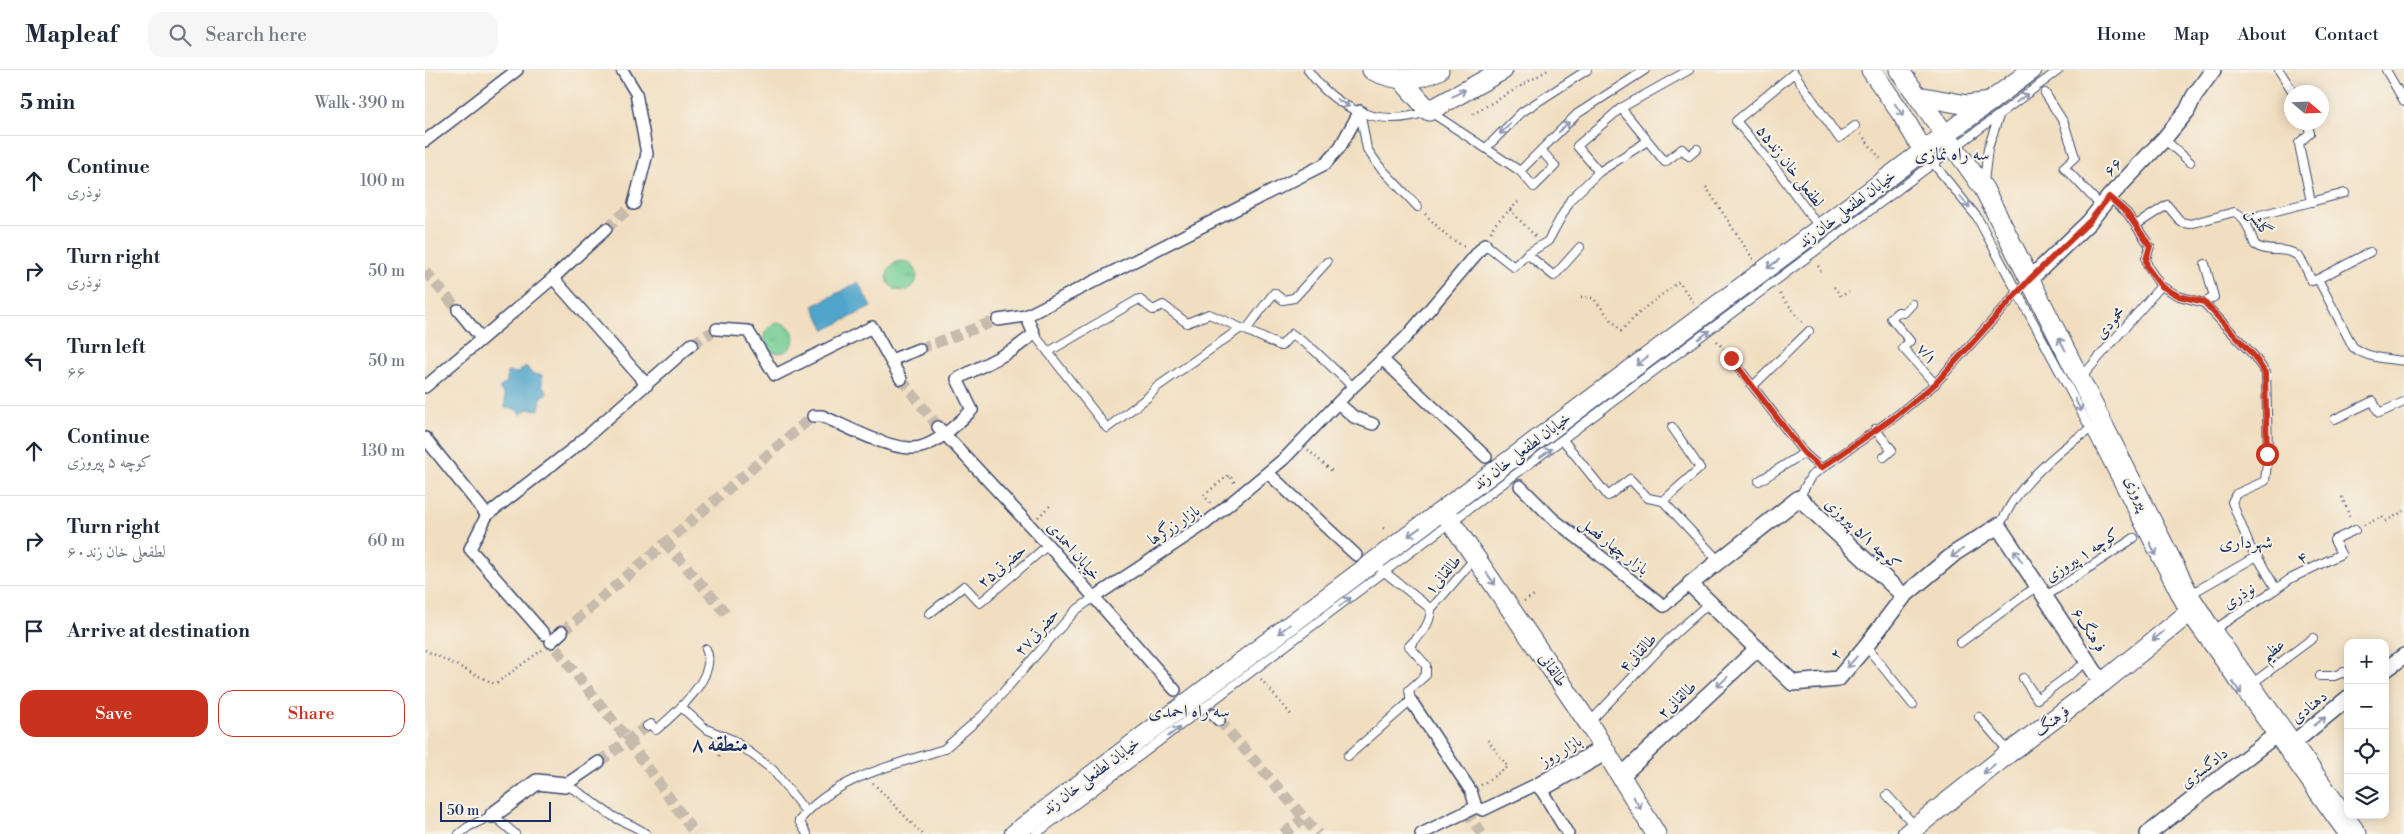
<!DOCTYPE html>
<meta charset="utf-8">
<style>
:root{--surface:#fff;--page:#f6f6f7;--text:#1f2937;--muted:#747a83;--line:#e0e1e3;--accent:#c8321e}
body{margin:0;font-family:"Libre Bodoni",Amiri,serif;background:var(--page);color:var(--text)}
.controls{position:absolute;right:15px;bottom:15px;display:grid;overflow:hidden;border-radius:10px;box-shadow:0 2px 12px #0003}
.controls button{width:45px;height:45px;display:grid;place-items:center;padding:0;border:0;border-bottom:1px solid var(--line);background:var(--surface);color:var(--text);font:25px sans-serif}
.compass{position:absolute;left:1859px;top:15px;width:45px;height:45px;border-radius:50%;background:var(--surface);box-shadow:0 2px 12px #0003;rotate:109deg}
.scale{position:absolute;left:15px;bottom:12px;width:111px;box-sizing:border-box;padding-left:5px;border:2px solid #1b2f5e;border-top:0;font-size:14px;line-height:18px;white-space:nowrap;color:#1b2f5e;-webkit-text-stroke:4px #f7f3e8;paint-order:stroke}
.stop{position:absolute;width:15px;height:15px;margin:-11px;border:4px solid #c8321e;border-radius:50%;background:#fff}
.stop.end{background:#c8321e;border-color:#fff;box-shadow:0 1px 5px #0008}
.list{margin:0;padding:0;list-style:none}
h2{display:flex;justify-content:space-between;align-items:center;height:65px;margin:0;padding:0 20px;font-size:21px}
h2 small{font-size:16px;font-weight:400;color:var(--muted)}
.list li{display:grid;grid-template-columns:32px 1fr auto;gap:15px;align-items:center;box-sizing:border-box;height:90px;padding:0 20px;border-top:1px solid var(--line)}
.list b{display:block;font-size:19px;white-space:nowrap}
.list p{margin:0;font-size:16px;white-space:nowrap;color:var(--muted)}
.list em{font-size:16px;font-style:normal;color:var(--muted)}
.actions{display:flex;gap:10px;padding:15px 20px}
.actions a{flex:1;padding:11px 0;border:1px solid var(--accent);border-radius:15px;text-align:center;font-size:18px;color:var(--accent)}
.actions .main{background:var(--accent);color:#fff}
.icon{flex:none;width:28px;height:28px;fill:none;stroke:currentColor;stroke-width:2;stroke-linecap:round;stroke-linejoin:round}
.map{position:relative;flex:none;width:1979px;height:764px;overflow:hidden}
header{display:flex;align-items:center;gap:30px;box-sizing:border-box;height:70px;padding:0 25px;background:var(--surface);border-bottom:1px solid var(--line)}
header strong{font-size:24px}
nav{display:flex;gap:28px;margin-inline-start:auto;font-size:18px}
.search{width:350px;height:45px;background:var(--page);display:flex;align-items:center;gap:12px;box-sizing:border-box;padding:0 18px;border-radius:15px;color:var(--muted);font-size:19px}
main{display:flex}
aside{flex:1;background:var(--surface)}
.map>svg:first-child{display:block}
.grass{fill:url(#grass-tufts);stroke:#487e79}
.water{fill:#4fa5cb;stroke:#356a94}
.lines{fill:none;stroke-linecap:round;stroke-linejoin:round}
.pedestrian-tunnel{stroke:#c6bbac;stroke-width:11;stroke-dasharray:11 5.5;stroke-linecap:butt}
.service-casing{stroke:#3b496d;stroke-width:10}
.pedestrian-casing{stroke:#3b496d;stroke-width:14}
.minor-casing{stroke:#3b496d;stroke-width:18}
.tertiary-casing{stroke:#3b496d;stroke-width:21}
.path{stroke:#3b496d;stroke-width:2.5;stroke-dasharray:1 4;stroke-linecap:butt}
.service{stroke:#fff;stroke-width:8}
.pedestrian{stroke:#fff;stroke-width:11}
.minor{stroke:#fff;stroke-width:15}
.tertiary{stroke:#fff;stroke-width:19}
.oneway{stroke:#8d97ae}
.route{stroke:#c8321e;stroke-width:6}
.labels{text-anchor:middle;dominant-baseline:central;stroke-width:4;stroke-linejoin:round;paint-order:stroke}
.street-label{font-size:16px;fill:#1b2f5e;stroke:#f7f3e8}
.neighbourhood-label{font-size:18px;fill:#1b2f5e;stroke:#f7f3e8}
.district-label{font-size:21px;font-weight:bold;fill:#1b2f5e;stroke:#f7f3e8}
</style>
<header>
<strong>Mapleaf</strong>
<div class="search"><svg class="icon" aria-label="search" viewBox="0 0 24 24"><circle cx="10" cy="10" r="6"/><path d="M15 15l6 6"/></svg>Search here</div>
<nav><a>Home</a><a>Map</a><a>About</a><a>Contact</a></nav>
</header>
<main>
<aside>
<h2>5 min<small>Walk · 390 m</small></h2>
<ul class="list">
<li><svg class="icon" aria-label="ahead" viewBox="0 0 24 24"><path d="M12 20V5M6 11l6-6 6 6"/></svg><div><b>Continue</b><p>نوذری</p></div><em>100 m</em></li>
<li><svg class="icon" aria-label="right" viewBox="0 0 24 24"><path d="M7 20v-9h11M14 6l5 5-5 5"/></svg><div><b>Turn right</b><p>نوذری</p></div><em>50 m</em></li>
<li><svg class="icon" aria-label="left" viewBox="0 0 24 24"><path d="M17 20v-9H6M10 6l-5 5 5 5"/></svg><div><b>Turn left</b><p>۶۶</p></div><em>50 m</em></li>
<li><svg class="icon" aria-label="ahead" viewBox="0 0 24 24"><path d="M12 20V5M6 11l6-6 6 6"/></svg><div><b>Continue</b><p>کوچه ۵ پیروزی</p></div><em>130 m</em></li>
<li><svg class="icon" aria-label="right" viewBox="0 0 24 24"><path d="M7 20v-9h11M14 6l5 5-5 5"/></svg><div><b>Turn right</b><p>لطفعلی خان زند۶۰</p></div><em>60 m</em></li>
<li><svg class="icon" aria-label="arrive" viewBox="0 0 24 24"><path d="M6 21V4h12l-3 4 3 4H6"/></svg><div><b>Arrive at destination</b></div></li>
</ul>
<div class="actions"><a class="main">Save</a><a>Share</a></div>
</aside>
<div class="map">
<svg width="1979" height="764" viewBox="0 0 1979 764">
<defs>
<pattern id="grass-tufts" width="24" height="20" patternUnits="userSpaceOnUse" patternTransform="scale(1.25)"><rect width="24" height="20" fill="#74ce94"/><path d="M3 7l-1-3M5 7V3M7 7l1-3M15 17l-1-3M17 17v-4M19 17l1-3" fill="none" stroke="#5ea87c"/></pattern>
</defs>
<rect width="100%" height="100%" fill="#f7f3e8"/>
<filter id="ink" filterUnits="userSpaceOnUse"><feTurbulence type="fractalNoise" baseFrequency=".02" numOctaves="2"/><feDisplacementMap in="SourceGraphic" scale="10" xChannelSelector="R" yChannelSelector="G"/><feConvolveMatrix kernelMatrix="1 2 1 2 8 2 1 2 1" color-interpolation-filters="sRGB"/></filter>
<filter id="wash" filterUnits="userSpaceOnUse"><feTurbulence type="fractalNoise" baseFrequency=".0096" numOctaves="4" result="noise"/><feDisplacementMap in="SourceGraphic" scale="20" xChannelSelector="R" yChannelSelector="G"/><feGaussianBlur stdDeviation="1.12" result="paint"/><feColorMatrix in="noise" values="0 0 0 0 0 0 0 0 0 0 0 0 0 0 0 0 0 1.4 0 .05"/><feComposite in="paint" operator="in"/></filter>
<g filter="url(#wash)">
<rect width="100%" height="100%" fill="#f1dec0"/>
<g class="grass">
<circle cx="477" cy="206" r="15"/>
<circle cx="354" cy="268" r="15"/>
</g>
<g class="water">
<path d="M433,212L446,237L400,260L388,236Z"/>
<path d="M101,296L107,304L117,305V315L123,322L116,328L114,340L102,339L96,345L90,339L80,338V326L74,318L82,312V302L92,303Z"/>
</g>
</g>
<g filter="url(#ink)">
<g class="lines">
<g class="pedestrian-tunnel">
<path d="M181,159L209,134"/>
<path d="M0,201L33,240"/>
<path d="M267,274L292,259"/>
<path d="M494,279L573,250"/>
<path d="M476,309L513,357"/>
<path d="M240,472L303,546"/>
<path d="M137,562L388,346"/>
<path d="M121,566L203,670L270,764"/>
<path d="M794,650L893,764"/>
<path d="M174,692L222,656"/>
<path d="M1041,741L1057,764"/>
<path d="M858,764L878,749"/>
</g>
<g class="service-casing">
<g id="service">
<path d="M883,0C912,41 956,59 1004,41L1095,101L1152,44L1220,0"/>
<path d="M1854,0L1868,22"/>
<path d="M1961,0L1979,31"/>
<path d="M1620,23L1639,53L1650,87L1639,97L1676,136"/>
<path d="M1196,38L1240,92L1257,79L1264,86L1272,79"/>
<path d="M935,41L942,79L954,96L993,137"/>
<path d="M1739,69L1765,92"/>
<path d="M1061,78L1097,42L1162,0"/>
<path d="M1499,82L1552,147L1666,360L1760,544L1917,764"/>
<path d="M1095,101L1109,117L1130,96L1116,80"/>
<path d="M1174,102L1221,72"/>
<path d="M1559,112L1563,78L1574,46"/>
<path d="M1684,127L1702,143L1725,176L1721,189L1723,197L1736,216L1754,226L1779,233L1829,286L1841,303L1843,384L1840,411L1811,424L1807,432L1825,477L1832,486L1764,525"/>
<path d="M1886,132L1920,123"/>
<path d="M1820,152L1835,145L1886,132L1875,79L1874,73L1885,63L1882,52"/>
<path d="M1711,155L1742,135L1756,152L1765,154L1809,142C1821,145 1825,164 1830,175C1844,184 1861,176 1873,186C1879,192 1883,204 1887,211L1893,209L1928,277C1942,288 1962,289 1979,291"/>
<path d="M1395,158L1352,100L1311,51L1369,3L1414,68L1430,56"/>
<path d="M1060,174L1089,197L1102,184L1123,171L1146,129L1174,102L1152,76L1196,38L1264,0"/>
<path d="M1102,184L1129,206L1155,177"/>
<path d="M1893,209L1945,182"/>
<path d="M1779,233L1789,227L1780,194"/>
<path d="M1487,234L1479,243L1473,242L1466,248L1485,271L1478,278L1510,314"/>
<path d="M821,260L849,223L858,230L869,228L902,192"/>
<path d="M609,264L682,358L723,327L732,317L816,258L856,276L867,264L889,280L928,317"/>
<path d="M623,282L714,229L728,240L738,235L762,253L784,244L816,258"/>
<path d="M1306,288L1379,383L1396,398"/>
<path d="M1655,309L1736,216"/>
<path d="M1329,315L1384,261"/>
<path d="M1910,349L1948,331L1954,343L1979,332"/>
<path d="M1450,359L1467,380L1459,387"/>
<path d="M1138,370L1183,426L1205,409L1223,428L1238,431L1294,491"/>
<path d="M1334,411L1379,383"/>
<path d="M1374,428L1386,406L1471,346L1510,314L1604,210"/>
<path d="M1238,431L1275,398L1247,357"/>
<path d="M1573,456C1579,449 1582,441 1587,433C1604,407 1643,371 1670,357"/>
<path d="M957,500L1006,539"/>
<path d="M1851,519L1865,509L1916,484L1909,470L1930,460"/>
<path d="M1621,526L1709,468"/>
<path d="M1006,539L1050,488"/>
<path d="M504,544L539,516L555,533L623,475"/>
<path d="M1787,561L1851,519L1832,486"/>
<path d="M1535,573L1613,515"/>
<path d="M1441,576L1488,635"/>
<path d="M1895,606H1909L1919,602L1923,606"/>
<path d="M1598,608L1612,629L1663,591"/>
<path d="M1825,615L1888,568"/>
<path d="M256,637L281,659L308,670L348,700L381,742"/>
<path d="M1554,647L1584,682"/>
<path d="M1164,653L1243,570L1285,532"/>
<path d="M222,656L226,654L231,660C250,644 294,606 281,579"/>
<path d="M923,686L986,631L984,620L1001,605V595L984,576C996,564 1005,556 1006,539"/>
<path d="M140,715C158,722 170,735 186,745C198,753 208,754 221,764"/>
<path d="M1462,725L1491,757"/>
<path d="M34,764L43,757L68,745L90,764"/>
<path d="M382,764L374,751C408,708 469,695 519,679L558,645L650,541L668,528"/>
<path d="M611,764L959,502L1634,0"/>
</g>
</g>
<g class="pedestrian-casing">
<g id="pedestrian">
<path d="M197,0L211,23L222,84L209,134"/>
<path d="M0,71L92,0"/>
<path d="M128,208L222,315"/>
<path d="M33,240L56,268"/>
<path d="M573,250L601,246"/>
<path d="M292,259L323,261L350,305L447,257L476,309"/>
<path d="M957,289L1061,387"/>
<path d="M466,290L494,279"/>
<path d="M0,317L128,208L181,159"/>
<path d="M913,333L929,347L948,354"/>
<path d="M388,346H397C421,356 458,377 485,378C507,380 532,354 547,340L532,309L588,280L609,264L601,246L900,94L915,77L935,41"/>
<path d="M513,357L623,475L750,620"/>
<path d="M0,368L62,445L150,377L267,274"/>
<path d="M843,403L931,485"/>
<path d="M1095,416L1127,448L1239,536L1265,514"/>
<path d="M62,445L45,479L119,564"/>
<path d="M668,528L780,454L860,388L928,317L981,267L1060,174"/>
<path d="M126,572L137,562"/>
<path d="M986,631L1046,721L1051,737L996,764"/>
<path d="M789,645L794,650"/>
<path d="M140,715L174,692"/>
<path d="M1111,715L1117,721L1143,764"/>
<path d="M1117,721L1182,684"/>
<path d="M1051,737L1058,740L1110,715L1177,676"/>
</g>
</g>
<g class="minor-casing">
<g id="minor">
<path d="M1604,210L1664,152L1684,127L1739,69L1762,41L1769,26L1788,0"/>
<path d="M1479,526L1374,428L1265,514L1368,613L1413,609L1441,576L1479,526L1530,483L1573,456L1677,613"/>
<path d="M1960,600L1979,586"/>
<path d="M1867,674L1923,628"/>
<path d="M1196,706L1332,579"/>
<path d="M68,745L112,712L140,715"/>
<path d="M1723,764L1857,660"/>
</g>
</g>
<g class="tertiary-casing">
<g id="tertiary">
<path d="M947,0C973,12 988,12 1014,0"/>
<path d="M1446,0L1476,43L1499,82"/>
<path d="M1474,0L1559,119L1764,525L1787,561L1932,764"/>
<path d="M977,10L1004,41L1078,0"/>
<path d="M1493,26L1542,35L1565,32"/>
<path d="M1018,440L1164,654L1231,764"/>
<path d="M589,764L947,493L1607,0"/>
<path d="M1482,764L1584,683L1677,613L1771,537"/>
</g>
</g>
<g class="path">
<path d="M1048,44L1123,0"/>
<path d="M1436,64L1457,91"/>
<path d="M1281,117L1328,189"/>
<path d="M1085,140L1111,167"/>
<path d="M1000,144L1023,167L1040,177"/>
<path d="M1066,162L1069,155L1093,132"/>
<path d="M1393,196L1396,201"/>
<path d="M1409,217L1416,226L1424,222"/>
<path d="M1355,224L1377,252"/>
<path d="M1156,227L1168,228L1196,261L1218,239L1254,212L1268,232"/>
<path d="M1292,271L1300,281"/>
<path d="M883,380L908,402"/>
<path d="M1917,427L1926,450"/>
<path d="M785,433L779,425L804,405L810,413"/>
<path d="M613,447L627,434"/>
<path d="M1939,455L1957,447L1961,451L1979,441"/>
<path d="M958,458L962,461"/>
<path d="M1099,531L1111,524"/>
<path d="M0,580L70,614L117,580"/>
<path d="M836,609L868,647"/>
<path d="M294,686L301,678"/>
<path d="M448,713L497,764"/>
<path d="M1056,715L1083,697L1062,669"/>
</g>
<use href="#service" class="service"/>
<use href="#pedestrian" class="pedestrian"/>
<use href="#minor" class="minor"/>
<use href="#tertiary" class="tertiary"/>
</g>
<defs><path id="oneway-shaft" d="M-6 0H5M1.5-3L5.5 0L1.5 3" fill="none" stroke-width="1.6" stroke-linecap="round" stroke-linejoin="round" transform="scale(1.25)"/></defs>
<g class="oneway">
<use href="#oneway-shaft" transform="translate(1034 23) rotate(-29)"/>
<use href="#oneway-shaft" transform="translate(1597 28) rotate(-37)"/>
<use href="#oneway-shaft" transform="translate(918 33) rotate(31)"/>
<use href="#oneway-shaft" transform="translate(1474 40) rotate(57)"/>
<use href="#oneway-shaft" transform="translate(1139 57) rotate(-45)"/>
<use href="#oneway-shaft" transform="translate(1080 59) rotate(136)"/>
<use href="#oneway-shaft" transform="translate(1540 132) rotate(50)"/>
<use href="#oneway-shaft" transform="translate(1348 194) rotate(144)"/>
<use href="#oneway-shaft" transform="translate(1279 265) rotate(-37)"/>
<use href="#oneway-shaft" transform="translate(1637 274) rotate(-118)"/>
<use href="#oneway-shaft" transform="translate(1217 291) rotate(143)"/>
<use href="#oneway-shaft" transform="translate(1653 335) rotate(62)"/>
<use href="#oneway-shaft" transform="translate(1121 383) rotate(-36)"/>
<use href="#oneway-shaft" transform="translate(989 462) rotate(144)"/>
<use href="#oneway-shaft" transform="translate(1728 479) rotate(64)"/>
<use href="#oneway-shaft" transform="translate(1532 483) rotate(145)"/>
<use href="#oneway-shaft" transform="translate(1593 486) rotate(-124)"/>
<use href="#oneway-shaft" transform="translate(1066 509) rotate(54)"/>
<use href="#oneway-shaft" transform="translate(920 532) rotate(-37)"/>
<use href="#oneway-shaft" transform="translate(859 559) rotate(143)"/>
<use href="#oneway-shaft" transform="translate(1733 566) rotate(141)"/>
<use href="#oneway-shaft" transform="translate(1427 592) rotate(131)"/>
<use href="#oneway-shaft" transform="translate(1297 612) rotate(137)"/>
<use href="#oneway-shaft" transform="translate(1812 618) rotate(55)"/>
<use href="#oneway-shaft" transform="translate(1895 651) rotate(-39)"/>
<use href="#oneway-shaft" transform="translate(749 662) rotate(-37)"/>
<use href="#oneway-shaft" transform="translate(1564 699) rotate(141)"/>
<use href="#oneway-shaft" transform="translate(1212 733) rotate(59)"/>
</g>
</g>
<g class="lines" filter="url(#ink)">
<path class="route" d="M1306,288L1379,383L1396,398L1471,346L1510,314L1604,210L1664,152L1684,127L1702,143L1725,176L1721,190L1722,197L1736,216L1754,226L1779,232L1829,286L1840,303L1842,384"/>
</g>
<g class="labels">
<g class="street-label">
<text transform="translate(1365 96) rotate(52)">لطفعلی خان زند۵۵</text>
<text transform="translate(1688 97) rotate(-47)">۶۶</text>
<text transform="translate(1422 139) rotate(-37)">خیابان لطفعلی خان زند</text>
<text transform="translate(1834 152) rotate(54)">گلشن</text>
<text transform="translate(1685 253) rotate(-49)">محمودی</text>
<text transform="translate(1502 284) rotate(48)">۷/۱</text>
<text transform="translate(1097 381) rotate(-37)">خیابان لطفعلی خان زند</text>
<text transform="translate(1712 423) rotate(64)">پیروزی</text>
<text transform="translate(749 455) rotate(-34)">بازار زرگرها</text>
<text transform="translate(1438 464) rotate(43)">کوچه ۵/۱ پیروزی</text>
<text transform="translate(1189 476) rotate(38)">بازار چهار فصل</text>
<text transform="translate(649 481) rotate(49)">خیابان احمدی</text>
<text transform="translate(1657 485) rotate(-33)">کوچه ۱ پیروزی</text>
<text transform="translate(1877 488) rotate(-26)">۴</text>
<text transform="translate(577 496) rotate(-40)">حضرتی۲۵</text>
<text transform="translate(1018 505) rotate(-49)">طالقانی۱</text>
<text transform="translate(1814 526) rotate(-33)">نوذری</text>
<text transform="translate(1664 560) rotate(57)">فرهنگ۶</text>
<text transform="translate(612 562) rotate(-48)">حضرتی۲۷</text>
<text transform="translate(1848 580) rotate(-37)">عظیم</text>
<text transform="translate(1213 583) rotate(-47)">طالقانی۴</text>
<text transform="translate(1411 584) rotate(-49)">۲</text>
<text transform="translate(1128 600) rotate(56)">طالقانی</text>
<text transform="translate(1252 630) rotate(-43)">طالقانی۲</text>
<text transform="translate(1884 637) rotate(-39)">دهنادی</text>
<text transform="translate(1627 651) rotate(-37)">فرهنگ</text>
<text transform="translate(1136 681) rotate(-30)">بازار روز</text>
<text transform="translate(1779 698) rotate(-38)">دادگستری</text>
<text transform="translate(666 706) rotate(-37)">خیابان لطفعلی خان زند</text>
</g>
<g class="neighbourhood-label">
<text x="1527" y="84">سه راه نمازی</text>
<text x="1821" y="472">شهرداری</text>
<text x="764" y="641">سه راه احمدی</text>
</g>
<g class="district-label">
<text x="295" y="675">منطقه ۸</text>
</g>
</g>
</svg>
<div class="controls">
<button>+</button>
<button>−</button>
<button><svg class="icon" aria-label="locate" viewBox="0 0 24 24"><circle cx="12" cy="12" r="6"/><path d="M12 2v4M12 18v4M2 12h4M18 12h4"/></svg></button>
<button><svg class="icon" aria-label="layers" viewBox="0 0 24 24"><path d="M12 4l9 5-9 5-9-5zM3 14l9 5 9-5"/></svg></button>
</div>
<svg class="compass" viewBox="-18 -18 36 36"><path d="M0-13l5 13h-10z" fill="#e53935"/><path d="M0 13l5-13h-10z" fill="#747a83"/></svg>
<div class="scale">50 m</div>
<div class="stop" style="left:1842px;top:384px"></div>
<div class="stop end" style="left:1306px;top:288px"></div>
</div>
</main>
